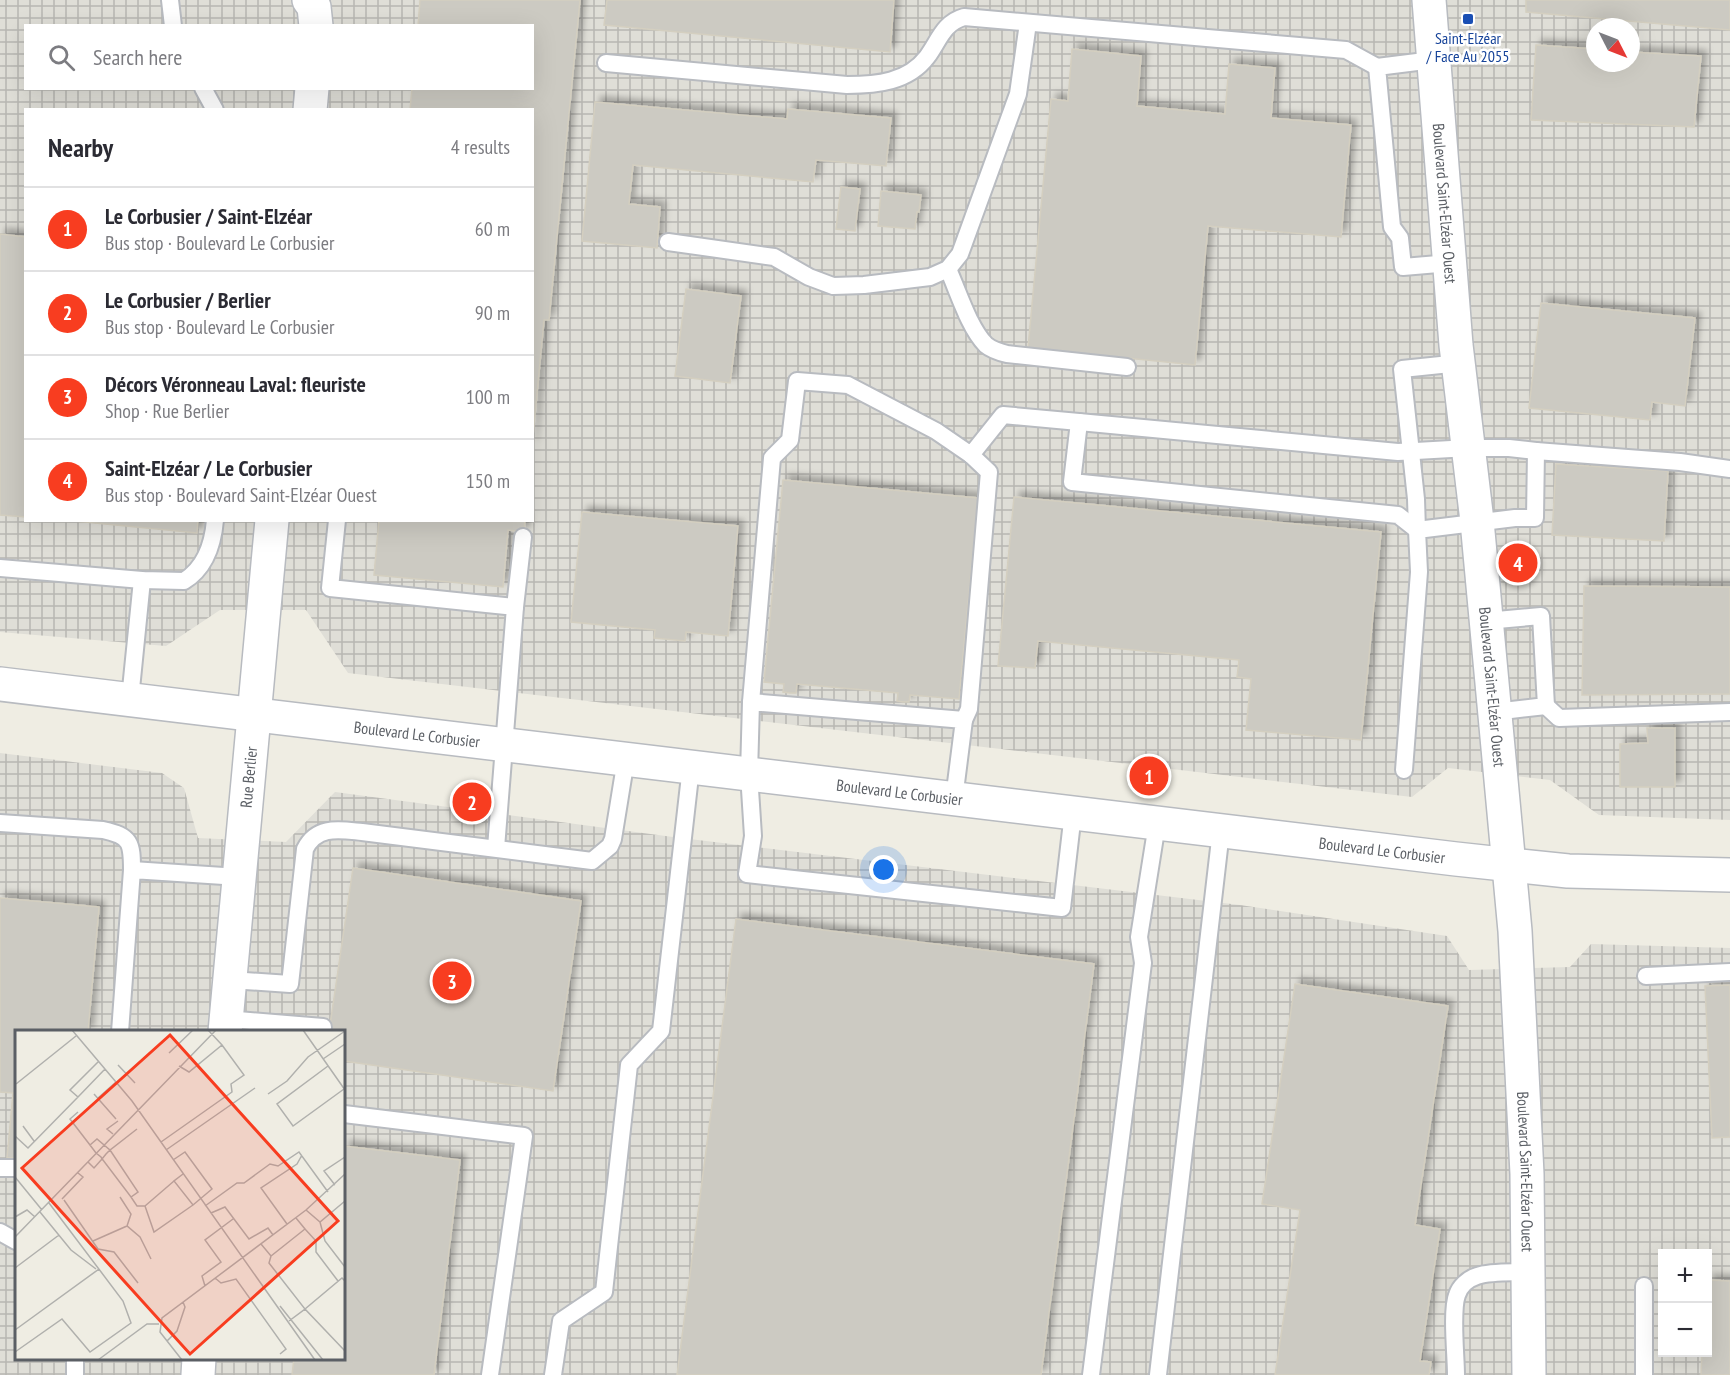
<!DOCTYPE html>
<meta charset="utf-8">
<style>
:root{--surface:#fff;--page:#f7f7f7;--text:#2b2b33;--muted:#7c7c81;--line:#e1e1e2;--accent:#f83d20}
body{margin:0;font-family:"PT Sans Narrow",sans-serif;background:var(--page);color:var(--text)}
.controls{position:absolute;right:18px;bottom:18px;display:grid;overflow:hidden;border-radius:0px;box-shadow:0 6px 24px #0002}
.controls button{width:54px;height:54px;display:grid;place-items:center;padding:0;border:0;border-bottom:2px solid var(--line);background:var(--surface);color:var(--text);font:30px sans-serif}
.compass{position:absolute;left:1586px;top:18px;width:54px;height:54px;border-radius:50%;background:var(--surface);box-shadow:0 6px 24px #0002;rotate:132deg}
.you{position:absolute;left:884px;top:870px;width:21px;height:21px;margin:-15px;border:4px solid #fff;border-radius:50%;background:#1a73e8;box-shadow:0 0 0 9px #1a73e833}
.badge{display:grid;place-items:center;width:39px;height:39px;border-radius:50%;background:var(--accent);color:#fff;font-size:20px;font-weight:700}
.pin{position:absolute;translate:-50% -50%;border:3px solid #fff;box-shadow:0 2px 6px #0006}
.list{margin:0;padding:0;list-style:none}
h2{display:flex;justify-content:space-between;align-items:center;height:78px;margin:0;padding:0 24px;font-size:26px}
h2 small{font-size:20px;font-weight:400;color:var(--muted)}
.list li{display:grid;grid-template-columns:39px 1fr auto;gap:18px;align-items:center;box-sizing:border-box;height:84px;padding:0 24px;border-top:2px solid var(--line)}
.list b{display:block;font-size:22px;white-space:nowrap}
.list p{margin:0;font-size:20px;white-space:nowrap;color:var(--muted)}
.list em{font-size:20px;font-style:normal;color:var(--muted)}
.icon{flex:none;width:33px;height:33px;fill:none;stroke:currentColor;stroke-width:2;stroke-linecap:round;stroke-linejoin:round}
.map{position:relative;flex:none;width:1730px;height:1375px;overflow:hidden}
.search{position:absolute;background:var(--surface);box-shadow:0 6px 24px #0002;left:24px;top:24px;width:510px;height:66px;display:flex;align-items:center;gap:15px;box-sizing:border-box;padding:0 21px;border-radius:0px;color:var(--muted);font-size:22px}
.panel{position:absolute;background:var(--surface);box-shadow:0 6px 24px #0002;left:24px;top:108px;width:510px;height:414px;border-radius:0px}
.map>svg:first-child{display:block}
.industrial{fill:url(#industrial-grid);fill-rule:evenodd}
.building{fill:#cccac2;stroke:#d4cfc0;stroke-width:1.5;filter:url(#shadow)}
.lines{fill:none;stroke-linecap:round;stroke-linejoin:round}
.service-casing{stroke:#b8bbc0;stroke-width:20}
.minor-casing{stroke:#b8bbc0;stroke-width:36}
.tertiary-casing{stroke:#b8bbc0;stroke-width:36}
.service{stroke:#fff;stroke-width:16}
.minor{stroke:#fff;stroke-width:33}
.tertiary{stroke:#fff;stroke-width:33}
.transit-dot{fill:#1a4fb4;stroke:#fff;stroke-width:2}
.labels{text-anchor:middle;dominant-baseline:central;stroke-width:5;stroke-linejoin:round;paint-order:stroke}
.transit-label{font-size:16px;fill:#164399;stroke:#fff}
.street-label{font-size:16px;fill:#5b5f65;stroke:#fff}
.inset-road{fill:none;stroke:#b0b0ad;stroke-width:1.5}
.view{fill:#f83d20;fill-opacity:0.15;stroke:#f83d20;stroke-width:3}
.inset-edge{fill:none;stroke:#5b5f65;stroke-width:3}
</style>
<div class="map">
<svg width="1730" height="1375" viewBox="0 0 1730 1375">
<defs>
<pattern id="industrial-grid" width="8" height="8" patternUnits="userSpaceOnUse" patternTransform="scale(1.5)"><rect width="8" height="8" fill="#dfded7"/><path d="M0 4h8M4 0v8" fill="none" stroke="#b8b7b2"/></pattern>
<filter id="shadow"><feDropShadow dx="5.5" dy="-5.5" stdDeviation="3" flood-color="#0004"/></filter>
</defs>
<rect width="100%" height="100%" fill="#efede3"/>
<g class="industrial">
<path d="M0,0H1730V820L1599,815L1550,780L1448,768L1412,797L348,673L306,610H220L166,646L0,632ZM26,26H532V88H26ZM1595,27H1631V63H1595ZM26,110H532V520H26Z"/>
<path d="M0,753L162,773L184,788L198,838L286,842L335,792L673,837L1240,905L1447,936L1469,970L1570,967L1591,944L1730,948V1375H0ZM16,1032H344V1358H16ZM1662,1254H1708V1352H1662Z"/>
</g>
<g class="building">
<path d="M420,0H580L549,320H544L532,446V110H410L412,88H532V26H418Z"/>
<path d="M607,0H894L890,52L604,25Z"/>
<path d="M1526,0H1730V30L1526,12Z"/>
<path d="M1536,45L1595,49V63H1631V52L1701,56L1694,127L1531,120Z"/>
<path d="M1072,49L1141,56L1137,106L1225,114L1229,64L1275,68L1271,118L1351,125L1341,237L1208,226L1195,365L1028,348L1051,99L1068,101Z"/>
<path d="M595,102L787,119L788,109L891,118L886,166L816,160L813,182L633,165L629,204L660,207L657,248L582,241Z"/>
<path d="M841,187L860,189L855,231L836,229Z"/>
<path d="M881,191L921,195L919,212H917L915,229L878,226Z"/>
<path d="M0,234L26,237V517L0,515Z"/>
<path d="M686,289L741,296L730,383L675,376Z"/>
<path d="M1541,303L1695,318L1685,406L1652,402L1650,420L1529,408Z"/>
<path d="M1556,464L1668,471L1664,541L1552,535Z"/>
<path d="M783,480L978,498L959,699L910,695L909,702H903L897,701L898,693L797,684L796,693H790L783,692L784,684L764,682Z"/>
<path d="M1014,497L1381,532L1361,740L1246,730L1251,679L1237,677L1239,660L1038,641L1035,668L998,666Z"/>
<path d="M582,512L738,526L728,636L686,632L685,641L654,638L655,630L571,622Z"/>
<path d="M64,520H198L197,533Z"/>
<path d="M379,520H525L524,532L508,530L503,587L374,575Z"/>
<path d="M1584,586L1730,587V694L1582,695Z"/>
<path d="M1647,728H1675V787H1620V744L1648,743Z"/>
<path d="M353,868L581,901L553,1091L344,1061V1032H329Z"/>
<path d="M0,898L99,907L88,1032H16V1158H7L13,1093L0,1092Z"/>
<path d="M736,919L1094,964L1041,1375H677Z"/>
<path d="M1295,984L1448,1006L1415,1225L1440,1229L1420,1361L1431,1362L1429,1375H1275L1300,1210L1262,1204Z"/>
<path d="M1730,985V1137L1712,1138L1705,986Z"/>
<path d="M344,1146L460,1160L434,1375H292L294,1358H344Z"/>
<path d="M1708,1280L1730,1281V1375H1701L1702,1352H1708Z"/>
</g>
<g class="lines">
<g class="service-casing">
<g id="service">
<path d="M170,0L173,26"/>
<path d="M1433,60L1377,67L1392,227L1400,238L1403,267L1450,263"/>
<path d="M606,63L847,85C877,85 908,82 927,57C939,41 943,23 964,17L1346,50L1377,67"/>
<path d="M203,88L215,110"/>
<path d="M668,242L774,257L809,277L833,286L864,285L930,277L948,269L960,254L1018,94L1028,23"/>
<path d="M948,269C958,291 969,328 986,345C992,350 999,352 1007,354L1127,367"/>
<path d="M1536,451L1680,462L1730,469"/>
<path d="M337,520L330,588L515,607L496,848"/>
<path d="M1417,530L1416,499L1402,369L1460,363"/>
<path d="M0,568L142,580L184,581C205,568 213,544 215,520"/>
<path d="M515,607L523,537"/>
<path d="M1486,621L1541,616L1546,706L1494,712"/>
<path d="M130,699L142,580"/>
<path d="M751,702L772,458L790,440L797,381L848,385L936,431L971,455L1003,415L1079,422"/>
<path d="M1546,706L1559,718L1730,712"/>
<path d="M964,720L969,709L989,472L971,455"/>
<path d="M1404,770L1419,572L1417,530L1515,518H1535L1536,451L1509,448H1469L1398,452L1079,422L1072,482L1398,515L1417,530"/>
<path d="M954,799L964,720L751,702L749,774L753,836L747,874L1062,908L1073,813"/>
<path d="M0,823L103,830C131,836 132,843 132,870"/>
<path d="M1646,976L1730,972"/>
<path d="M230,980L290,984L305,849C317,825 340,830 362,832L592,861L610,846L613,839L626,759"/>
<path d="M226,1019L323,1027"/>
<path d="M120,1032L132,870L239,877"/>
<path d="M344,1114L524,1136L490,1375"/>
<path d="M0,1168H16"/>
<path d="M0,1232L16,1241"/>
<path d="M1644,1286V1375"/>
<path d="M75,1375V1358"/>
<path d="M553,1375L561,1321L604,1292L629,1065L661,1031L691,767"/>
<path d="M1091,1375L1143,963L1139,937L1157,824"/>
<path d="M1158,1375L1221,831"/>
<path d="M1456,1375C1456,1356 1451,1311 1457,1295C1460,1286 1468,1279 1477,1276C1493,1271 1513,1273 1529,1272"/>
</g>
</g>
<g class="minor-casing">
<g id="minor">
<path d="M309,0L314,7L316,26"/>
<path d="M310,110L312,88"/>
<path id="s1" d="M225,1032L272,520"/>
<path d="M198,1375L199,1358"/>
</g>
</g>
<g class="tertiary-casing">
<g id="tertiary">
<path id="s2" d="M1429,0L1456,345L1477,521L1515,931L1527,1174L1529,1375"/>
<path id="s3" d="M0,684L1456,859L1568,871L1730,875"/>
</g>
</g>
<use href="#service" class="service"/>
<use href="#minor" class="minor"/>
<use href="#tertiary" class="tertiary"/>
</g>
<rect class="transit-dot" x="1462" y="13" width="12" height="12" rx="3"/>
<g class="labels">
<g class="transit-label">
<text x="1468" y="38">Saint-Elzéar<tspan x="1468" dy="18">/ Face Au 2055</tspan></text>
</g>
<g class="street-label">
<text stroke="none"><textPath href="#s2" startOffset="204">Boulevard Saint-Elzéar Ouest</textPath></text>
<text stroke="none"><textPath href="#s2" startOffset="690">Boulevard Saint-Elzéar Ouest</textPath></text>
<text stroke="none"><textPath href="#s3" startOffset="420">Boulevard Le Corbusier</textPath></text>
<text stroke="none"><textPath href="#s1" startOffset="256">Rue Berlier</textPath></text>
<text stroke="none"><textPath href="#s3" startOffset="906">Boulevard Le Corbusier</textPath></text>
<text stroke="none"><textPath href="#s3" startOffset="1392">Boulevard Le Corbusier</textPath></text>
<text stroke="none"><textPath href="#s2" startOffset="1176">Boulevard Saint-Elzéar Ouest</textPath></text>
</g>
</g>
<g transform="translate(15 1030)">
<rect width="330" height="330" fill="#efede3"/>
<path class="inset-road" d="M57,0L117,71L300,330M288,0L330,60M154,23L178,0M308,29L330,14M83,32L55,60L63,67L90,39M103,35L120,53M164,36L174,42L207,15L193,0M313,36L262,74L278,96L329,59M1,54L61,6M79,64L101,89M253,64L272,51L293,27L330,1M83,68L101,52M63,82L55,89L75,115M8,96L19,111M98,104L92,99L103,91M0,106L13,118L63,67M146,112L217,62L216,54L229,45L207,15M151,120L240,58M158,130L170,122L197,159L178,175L159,151L168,144M73,132L79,138L87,129L91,124L95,120L123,162L116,167L88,130L87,129L86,127L81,123L75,115L82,109L95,120L122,99M0,147L27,180M320,155L309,141L330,127M105,167L116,184L112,196M116,167L122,176H130L139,202L178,175M47,169L68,147L63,143M49,170L83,219L99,222L123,253M130,176L159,151M190,176L222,153H229L255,134L263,136L284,122L313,162M291,180L305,192L330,171M25,182L56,220L81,239M196,183L210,177L234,209L253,198L258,205M0,187L12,180L20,187M305,192L310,211L330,237M272,194L246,158L282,134L287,125M290,199L301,211V222L323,251M0,207L201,0M78,211L112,196L125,207L136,229M246,214L256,226L290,199L281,188M256,226L254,233L290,279L274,291M0,238L44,205M200,248L206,253L221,249L271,319L265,324M330,251L327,248L290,279L330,321M190,256L187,246L206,232L190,210L218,189M265,276L308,330M0,300L84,239M152,311L162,301L170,277L168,272M0,322L47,289L75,322L116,293L108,271L34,173M83,330L132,294H144M167,330L145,302L147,288L291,180L330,144"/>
<path class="view" d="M155,5L323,191L175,324L7,138Z"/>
<rect width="330" height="330" class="inset-edge"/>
</g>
</svg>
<div class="controls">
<button>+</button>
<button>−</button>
</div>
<svg class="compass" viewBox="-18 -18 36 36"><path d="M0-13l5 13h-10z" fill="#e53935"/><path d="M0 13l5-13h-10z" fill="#7c7c81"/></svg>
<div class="you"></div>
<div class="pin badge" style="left:1149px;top:776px">1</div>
<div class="pin badge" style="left:472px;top:802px">2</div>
<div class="pin badge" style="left:452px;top:981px">3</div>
<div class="pin badge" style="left:1518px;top:563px">4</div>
<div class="search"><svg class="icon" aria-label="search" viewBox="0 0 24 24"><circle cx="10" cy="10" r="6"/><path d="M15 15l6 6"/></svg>Search here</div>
<section class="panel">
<h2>Nearby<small>4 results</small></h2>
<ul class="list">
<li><span class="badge">1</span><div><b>Le Corbusier / Saint-Elzéar</b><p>Bus stop · Boulevard Le Corbusier</p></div><em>60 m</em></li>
<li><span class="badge">2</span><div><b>Le Corbusier / Berlier</b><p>Bus stop · Boulevard Le Corbusier</p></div><em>90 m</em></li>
<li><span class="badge">3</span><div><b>Décors Véronneau Laval: fleuriste</b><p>Shop · Rue Berlier</p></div><em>100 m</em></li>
<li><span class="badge">4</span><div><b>Saint-Elzéar / Le Corbusier</b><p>Bus stop · Boulevard Saint-Elzéar Ouest</p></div><em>150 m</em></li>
</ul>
</section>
</div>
